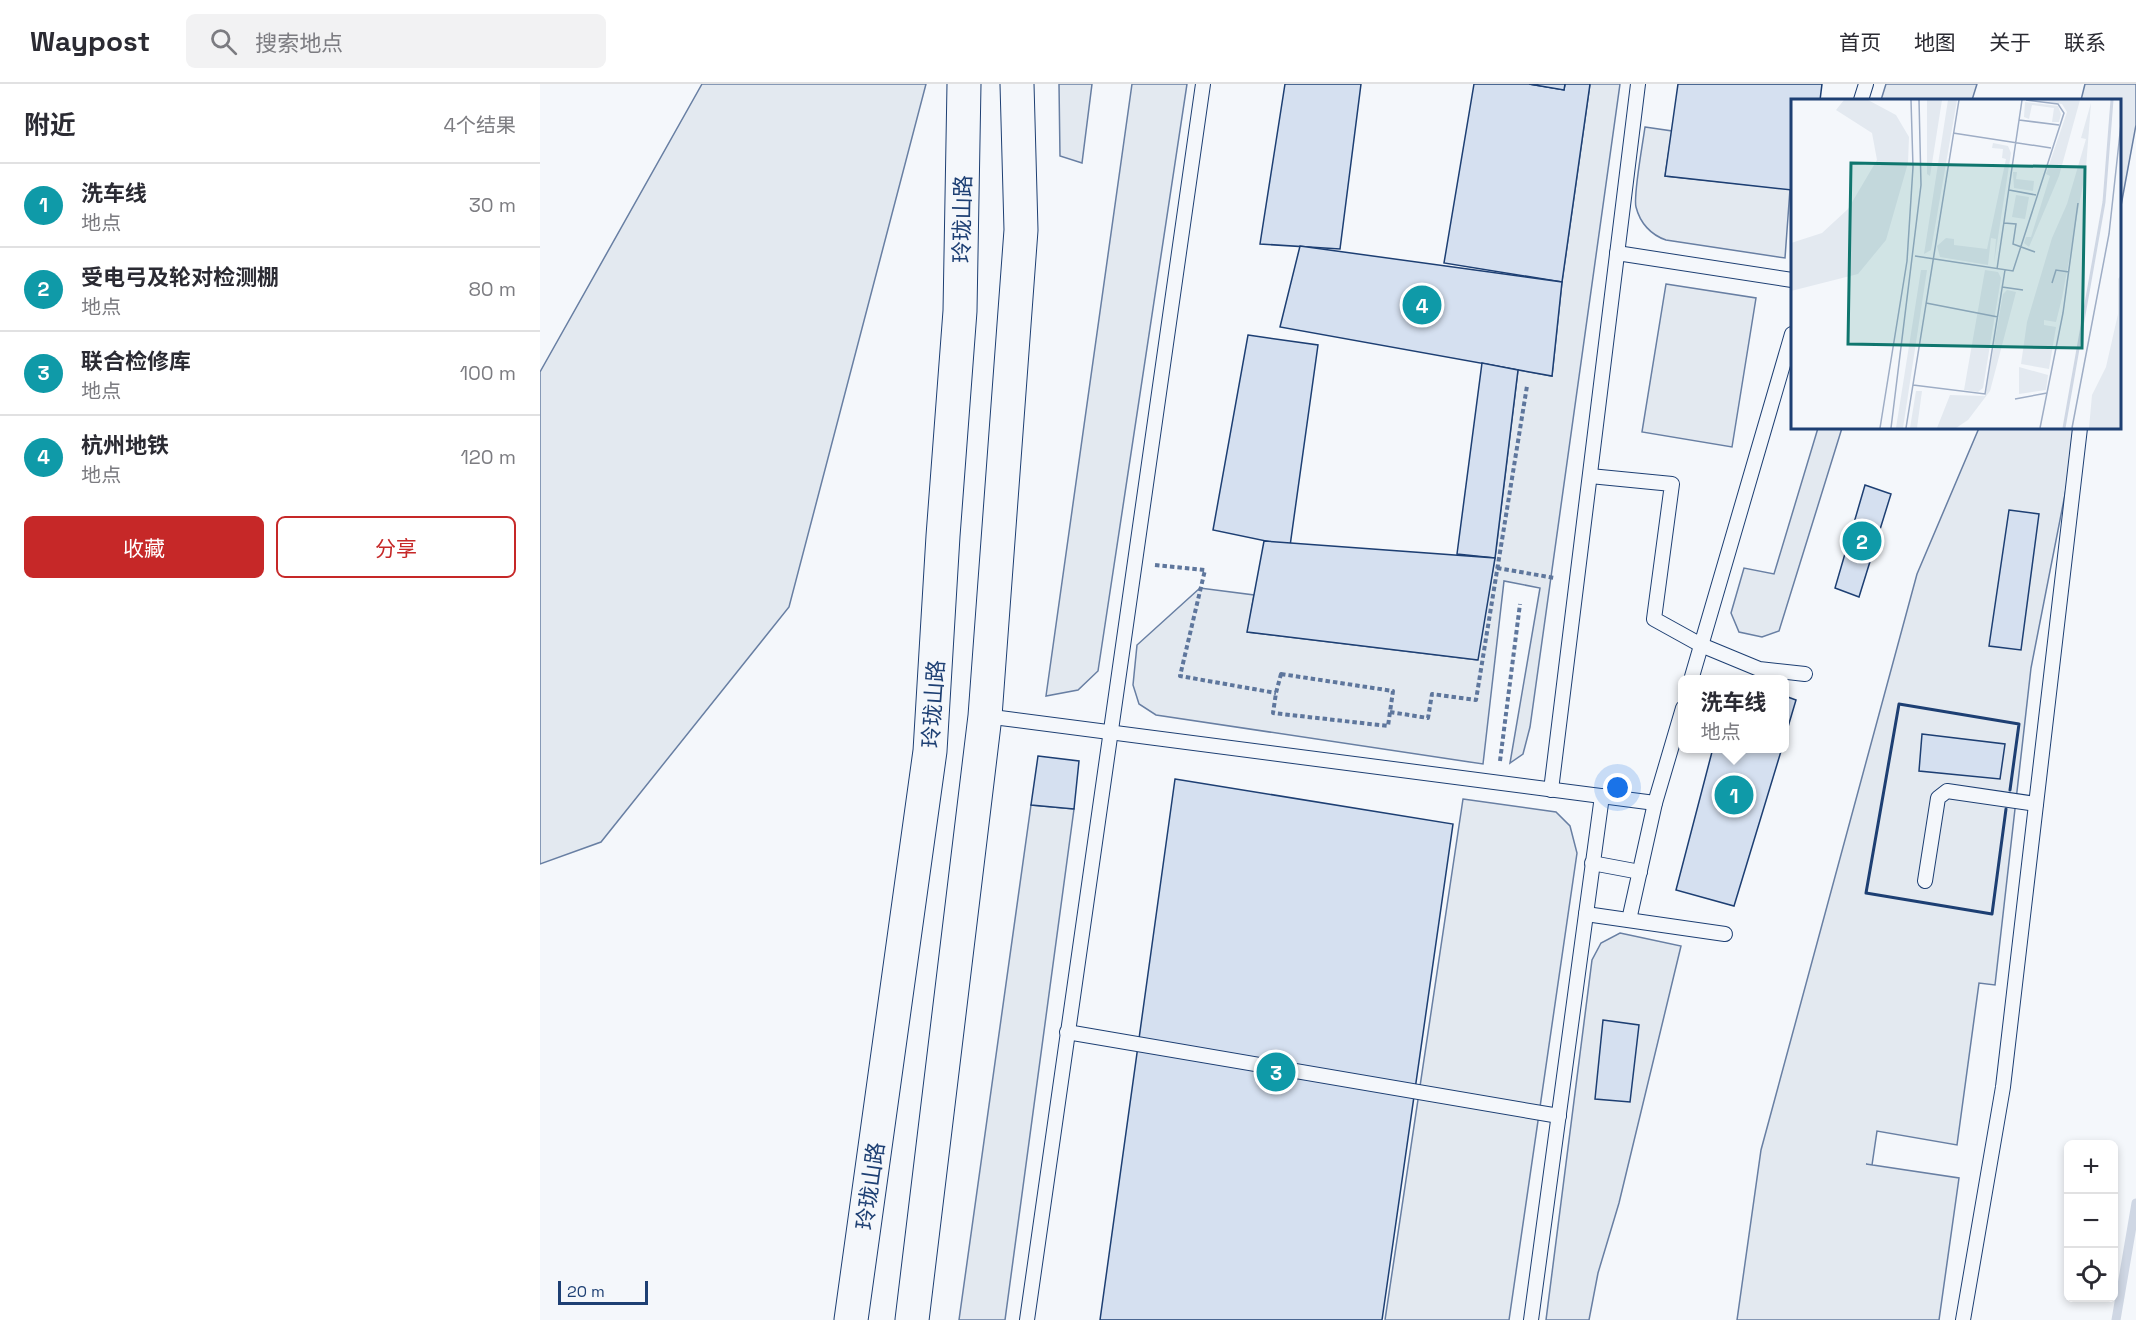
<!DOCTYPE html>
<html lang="zh">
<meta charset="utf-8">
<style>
:root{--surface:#fff;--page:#f2f2f3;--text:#2b2b33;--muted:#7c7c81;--line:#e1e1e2;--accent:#c62828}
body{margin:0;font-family:"Space Grotesk","Noto Sans SC",sans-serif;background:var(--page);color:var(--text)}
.controls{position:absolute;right:18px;bottom:18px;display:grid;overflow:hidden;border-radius:9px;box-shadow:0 3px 9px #0003}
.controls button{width:54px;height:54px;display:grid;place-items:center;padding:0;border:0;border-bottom:2px solid var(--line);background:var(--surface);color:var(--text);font:30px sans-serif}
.scale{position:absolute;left:18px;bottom:15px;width:90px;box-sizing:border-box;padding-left:6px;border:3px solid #1d3f73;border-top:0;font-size:16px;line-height:21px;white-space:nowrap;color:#1d3f73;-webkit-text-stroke:4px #f4f7fb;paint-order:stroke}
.you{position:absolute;left:1078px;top:704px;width:21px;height:21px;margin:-15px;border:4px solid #fff;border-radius:50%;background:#1a73e8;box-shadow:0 0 0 9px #1a73e833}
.badge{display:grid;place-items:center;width:39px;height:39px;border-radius:50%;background:var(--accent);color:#fff;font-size:20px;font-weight:700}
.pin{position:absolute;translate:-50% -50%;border:3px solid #fff;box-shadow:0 2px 6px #0006}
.popup{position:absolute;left:1138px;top:591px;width:111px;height:78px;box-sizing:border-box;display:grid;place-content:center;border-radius:9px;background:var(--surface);filter:drop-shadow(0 2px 4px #0005);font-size:20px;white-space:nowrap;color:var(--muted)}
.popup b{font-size:22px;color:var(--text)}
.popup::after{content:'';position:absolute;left:50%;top:100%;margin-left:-12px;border:12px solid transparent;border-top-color:var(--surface)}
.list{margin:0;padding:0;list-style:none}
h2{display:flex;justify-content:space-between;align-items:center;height:78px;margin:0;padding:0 24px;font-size:26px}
h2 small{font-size:20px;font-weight:400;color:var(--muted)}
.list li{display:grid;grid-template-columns:39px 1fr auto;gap:18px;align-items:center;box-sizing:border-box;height:84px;padding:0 24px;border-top:2px solid var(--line)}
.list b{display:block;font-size:22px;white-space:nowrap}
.list p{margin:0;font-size:20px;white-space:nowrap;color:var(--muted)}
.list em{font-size:20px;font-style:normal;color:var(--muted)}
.actions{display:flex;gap:12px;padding:18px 24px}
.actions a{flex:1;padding:14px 0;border:2px solid var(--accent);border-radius:9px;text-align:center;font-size:21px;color:var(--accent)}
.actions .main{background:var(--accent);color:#fff}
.icon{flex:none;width:33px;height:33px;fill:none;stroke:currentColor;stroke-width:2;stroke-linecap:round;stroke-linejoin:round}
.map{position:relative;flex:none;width:1596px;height:1236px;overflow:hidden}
header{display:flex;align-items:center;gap:36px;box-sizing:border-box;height:84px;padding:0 30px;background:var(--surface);border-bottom:2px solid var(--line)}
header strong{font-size:28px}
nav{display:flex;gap:33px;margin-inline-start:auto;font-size:21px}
.search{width:420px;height:54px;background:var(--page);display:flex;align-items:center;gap:15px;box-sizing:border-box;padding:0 21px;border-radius:9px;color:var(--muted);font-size:22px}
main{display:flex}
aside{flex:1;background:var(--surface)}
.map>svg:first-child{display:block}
.green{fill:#e3e9f0;stroke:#687fa3;stroke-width:1.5}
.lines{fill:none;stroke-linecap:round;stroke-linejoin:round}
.stream{stroke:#cfd7e4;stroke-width:9}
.building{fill:#d5e0f0;stroke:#1d3f73;stroke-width:1.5}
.service-casing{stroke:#1d3f73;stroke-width:16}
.secondary-casing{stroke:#1d3f73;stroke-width:35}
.path{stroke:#5e769c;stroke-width:4;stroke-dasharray:4.5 3;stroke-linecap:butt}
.service{stroke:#f4f7fb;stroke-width:14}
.secondary{stroke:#f4f7fb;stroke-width:33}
.wall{stroke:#1d3f73;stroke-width:3}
.labels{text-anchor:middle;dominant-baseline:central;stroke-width:4.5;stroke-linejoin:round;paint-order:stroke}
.street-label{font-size:22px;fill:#1d3f73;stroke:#f4f7fb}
.inset-river{fill:none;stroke:#cfd7e4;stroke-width:3}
.inset-road{fill:none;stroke:#9eadc5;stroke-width:1.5}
.view{fill:#0f766e;fill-opacity:0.15;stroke:#0f766e;stroke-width:3}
.inset-edge{fill:none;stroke:#1d3f73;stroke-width:3}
</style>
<header>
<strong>Waypost</strong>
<div class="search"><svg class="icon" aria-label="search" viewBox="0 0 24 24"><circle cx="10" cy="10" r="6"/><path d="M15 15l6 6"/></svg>搜索地点</div>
<nav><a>首页</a><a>地图</a><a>关于</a><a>联系</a></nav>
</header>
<main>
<aside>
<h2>附近<small>4个结果</small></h2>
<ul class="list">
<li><span class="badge" style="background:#0f9aa8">1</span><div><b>洗车线</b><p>地点</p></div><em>30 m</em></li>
<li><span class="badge" style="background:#0f9aa8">2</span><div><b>受电弓及轮对检测棚</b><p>地点</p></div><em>80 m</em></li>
<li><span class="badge" style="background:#0f9aa8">3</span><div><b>联合检修库</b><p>地点</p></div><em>100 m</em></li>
<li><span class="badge" style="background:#0f9aa8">4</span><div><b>杭州地铁</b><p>地点</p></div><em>120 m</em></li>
</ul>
<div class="actions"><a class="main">收藏</a><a>分享</a></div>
</aside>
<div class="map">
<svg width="1596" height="1236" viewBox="0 0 1596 1236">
<rect width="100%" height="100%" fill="#f4f7fb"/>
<g class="green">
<path d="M162,0H386L249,523L61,758L0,780V288Z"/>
<path d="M519,0H552L542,79L520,72Z"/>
<path d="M592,0H647L558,587L538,606L506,612Z"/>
<path d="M1050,0H1080L990,643L983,670L970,679L1000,504L964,497L943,680L616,631L599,620L593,601L597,561L660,504L714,511L708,548L937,576L955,474L978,286L1012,292L1022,198Z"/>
<path d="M1346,0H1437L1432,16H1341Z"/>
<path d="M1545,0H1596V41L1580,127V16H1541Z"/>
<path d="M1105,43L1132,47L1125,92L1250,105L1245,174L1126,156C1111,151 1100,139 1096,123C1093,112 1103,58 1105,43Z"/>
<path d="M1126,200L1216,214L1192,363L1102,348Z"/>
<path d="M1278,344H1302L1239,547L1222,553L1199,548L1191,529L1204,484L1234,490Z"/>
<path d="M1439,344H1538L1491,584L1455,901L1439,899L1417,1061L1337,1047L1332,1081L1326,1080L1419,1094L1399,1236H1197L1221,1066L1377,490Z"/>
<path d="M923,715L1016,728L1030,742L1037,769L969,1236H845Z"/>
<path d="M491,721L534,725L465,1236H419Z"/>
<path d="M1080,849L1141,862L1079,1119L1058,1189L1049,1236H1006L1052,876L1061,859Z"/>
</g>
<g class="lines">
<path class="stream" d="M1576,1236L1596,1119"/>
</g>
<g class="building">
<path d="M745,0H821L800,165L720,160Z"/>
<path d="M934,0H989L1024,6L1025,0H1050L1022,198L904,179Z"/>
<path d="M989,0H1025L1024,6Z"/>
<path d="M1138,0H1282L1280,16H1252V106L1125,92Z"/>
<path d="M760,162L1022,198L1012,292L740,243Z"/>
<path d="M708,251L778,261L750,462L673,446Z"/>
<path d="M942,279L978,286L955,474L917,470Z"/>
<path d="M1325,401L1351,410L1319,513L1295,504Z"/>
<path d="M1469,426L1499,430L1481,566L1449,562Z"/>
<path d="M724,457L955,474L938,576L707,548Z"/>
<path d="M1245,612L1256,616L1245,653Z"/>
<path d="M1382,650L1465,660L1460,695L1379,687Z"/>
<path d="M1173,664H1242L1194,822L1136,806Z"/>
<path d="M498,672L539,677L534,725L491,721Z"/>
<path d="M635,695L913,740L842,1236H560Z"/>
<path d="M1063,936L1099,941L1090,1018L1055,1015Z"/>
</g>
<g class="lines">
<g class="service-casing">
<g id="service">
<path d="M1321,16L1326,0"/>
<path d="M1077,169L1252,196"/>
<path d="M1050,392L1132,400L1114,535L1161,561L1219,585L1265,590"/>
<path d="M1151,596L1252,250"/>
<path d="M445,632L1115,719L1143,624"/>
<path d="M1011,706L1098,0"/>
<path d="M1052,779L1100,788"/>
<path d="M1385,797L1398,714L1407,707L1496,720"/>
<path d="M1046,830L1185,850"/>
<path d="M1089,836L1115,719"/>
<path d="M527,948L1019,1032"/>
<path d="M487,1236L663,0"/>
<path d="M991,1236L1062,712"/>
<path d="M1423,1236L1463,1003L1540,344"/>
</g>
</g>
<g class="secondary-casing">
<g id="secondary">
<path d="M311,1236L390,667L403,452L420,227L424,0"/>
<path d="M372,1236L445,632L481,146L477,0"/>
</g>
</g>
<g class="path">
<path d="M615,481L665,486L640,592L736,609"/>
<path d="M957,484L1015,494"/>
<path d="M741,590L853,607L848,642L733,629L736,609Z"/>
<path d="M850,628L888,634L892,610L936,616L987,302"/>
<path d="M960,677L980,520"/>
</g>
<use href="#service" class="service"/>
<use href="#secondary" class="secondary"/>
<path class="wall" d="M1466,725L1452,830L1326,809L1359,620L1479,640L1470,706"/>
</g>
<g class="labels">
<g class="street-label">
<text transform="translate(422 135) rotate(-89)">玲珑山路</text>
<text transform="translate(393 620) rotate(-86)">玲珑山路</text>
<text transform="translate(330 1102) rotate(-82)">玲珑山路</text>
</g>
</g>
<g transform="translate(1251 15)">
<rect width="330" height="330" fill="#f4f7fb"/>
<path d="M53,1H77L105,16L118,38L117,64L95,141L67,175L0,192V144L31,134L57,110L86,61L81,34L45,11ZM136,1H151L139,77L136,75ZM157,1H166L140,151L133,155ZM246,1H289L268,77L238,148L233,144L235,138H240L259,77L255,75L276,13L271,5ZM234,3L267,7L270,15L268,23H261L263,9L241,6L238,20L233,18ZM300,4L295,69L271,199L265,223L253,221V226L265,228L258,270L230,265L236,223L261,139L276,105L295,40L290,39ZM202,44L217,47L220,54L203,164L205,140L200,139L197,166L149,158L146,147L155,139L163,140V146L196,150L215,60L211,59L212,50L201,49ZM222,73H226L225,80L243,82L242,92L223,89ZM225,96L238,98L234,120L221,118ZM130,171H136L112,329H105ZM194,171L207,173L210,179L192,289L187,293L173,291ZM330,176V329H298L301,296L315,268L327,215V180ZM216,191L225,193L199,292L177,321L165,329H146L159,296L194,297L212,195ZM228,268L257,276L255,291L228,295ZM125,292H131L126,329H119Z" fill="#e3e9f0"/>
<path class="inset-river" d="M273,329L313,103L321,1"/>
<path class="inset-road" d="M228,21L268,26M162,34L260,49M218,91L245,96M213,124L225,125L222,145L244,153M124,157L222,172L273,14L267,5L235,1M206,170L231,1M261,184L265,171L278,173M211,188L232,191M135,204L207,218M122,286L194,295L214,171M224,300L256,294M89,329L116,162L122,68L120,1M100,329L130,86L128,1M115,329L168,1M249,329L272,214L287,104M281,329L318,135L330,25"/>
<path class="view" d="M60,64L294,68L291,249L57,245Z"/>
<rect width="330" height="330" class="inset-edge"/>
</g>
</svg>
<div class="controls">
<button>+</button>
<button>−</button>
<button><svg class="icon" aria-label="locate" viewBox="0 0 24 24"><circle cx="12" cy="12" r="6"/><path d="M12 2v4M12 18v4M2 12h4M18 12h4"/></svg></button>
</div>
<div class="scale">20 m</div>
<div class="you"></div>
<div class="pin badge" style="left:1194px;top:711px;background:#0f9aa8">1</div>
<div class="popup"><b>洗车线</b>地点</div>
<div class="pin badge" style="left:1322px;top:457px;background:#0f9aa8">2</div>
<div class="pin badge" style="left:736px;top:988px;background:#0f9aa8">3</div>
<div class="pin badge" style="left:882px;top:221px;background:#0f9aa8">4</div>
</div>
</main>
